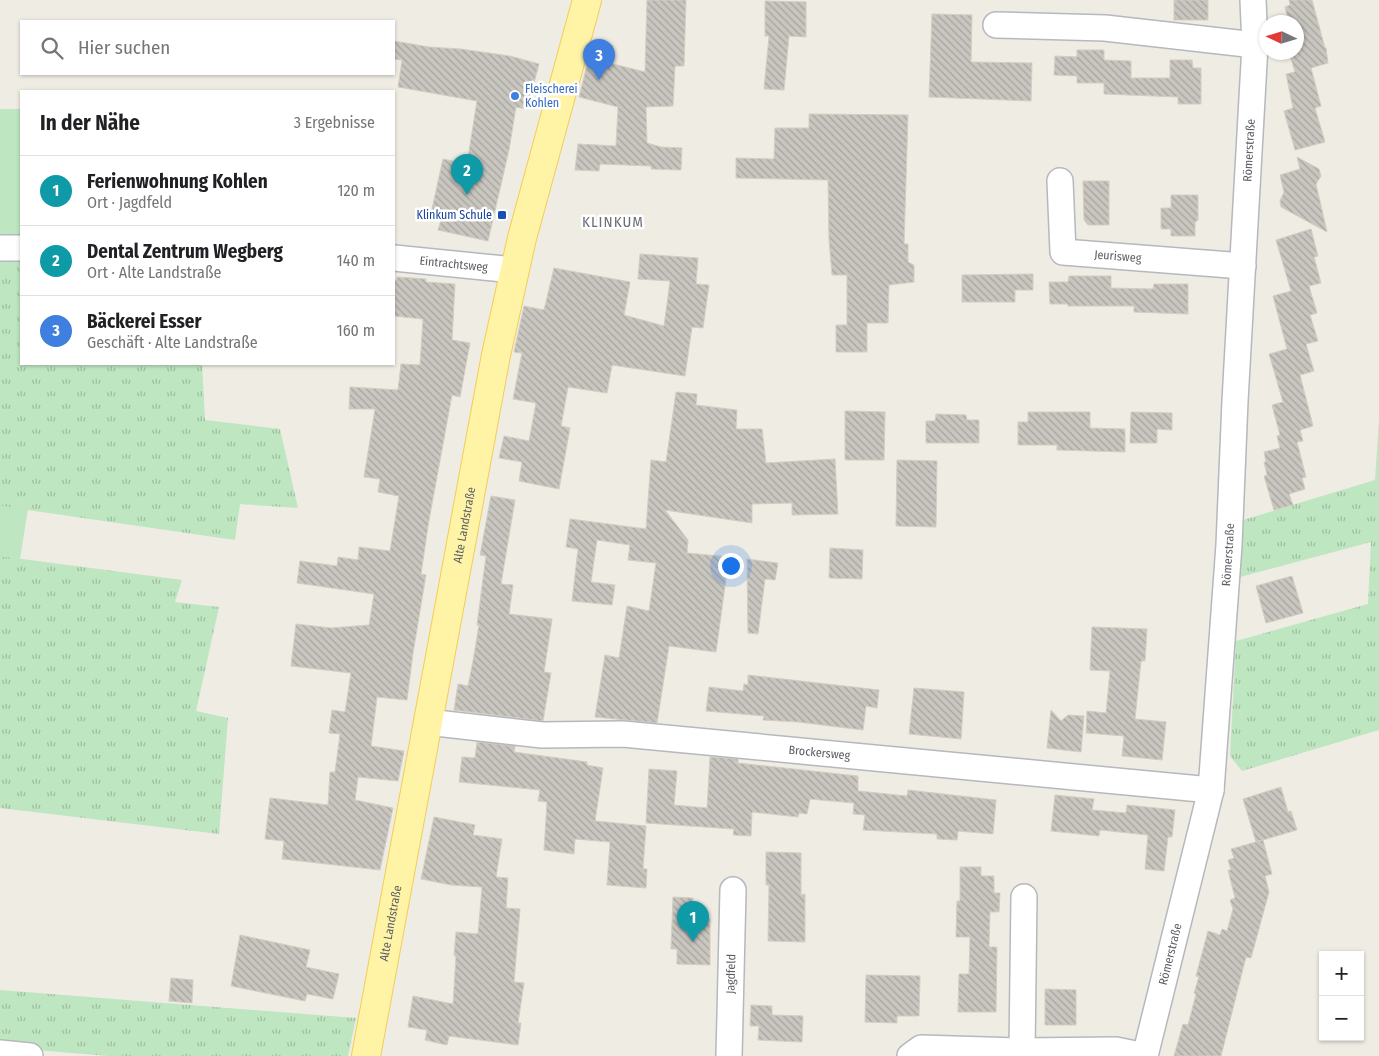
<!DOCTYPE html>
<html lang="de">
<meta charset="utf-8">
<style>
:root{--surface:#fff;--page:#f2f2f2;--text:#202124;--muted:#757577;--line:#e0e0e0;--accent:#ec412b}
body{margin:0;font-family:"Fira Sans Condensed",sans-serif;background:var(--page);color:var(--text)}
.controls{position:absolute;right:15px;bottom:15px;display:grid;overflow:hidden;border-radius:0px;box-shadow:0 1px 4px #0004}
.controls button{width:45px;height:45px;display:grid;place-items:center;padding:0;border:0;border-bottom:1px solid var(--line);background:var(--surface);color:var(--text);font:25px sans-serif}
.compass{position:absolute;left:1259px;top:15px;width:45px;height:45px;border-radius:50%;background:var(--surface);box-shadow:0 1px 4px #0004;rotate:274deg}
.you{position:absolute;left:730px;top:565px;width:18px;height:18px;margin:-12px;border:4px solid #fff;border-radius:50%;background:#1a73e8;box-shadow:0 0 0 8px #1a73e833}
.badge{display:grid;place-items:center;width:32px;height:32px;border-radius:50%;background:var(--accent);color:#fff;font-size:16px;font-weight:700}
.pin{position:absolute;translate:-50% -41px;filter:drop-shadow(0 1px 2px #0008)}
.pin::after{content:'';position:absolute;top:26px;width:18px;height:15px;background:inherit;clip-path:polygon(0 0,100% 0,50% 100%)}
.list{margin:0;padding:0;list-style:none}
h2{display:flex;justify-content:space-between;align-items:center;height:65px;margin:0;padding:0 20px;font-size:21px}
h2 small{font-size:16px;font-weight:400;color:var(--muted)}
.list li{display:grid;grid-template-columns:32px 1fr auto;gap:15px;align-items:center;box-sizing:border-box;height:70px;padding:0 20px;border-top:1px solid var(--line)}
.list b{display:block;font-size:19px;white-space:nowrap}
.list p{margin:0;font-size:16px;white-space:nowrap;color:var(--muted)}
.list em{font-size:16px;font-style:normal;color:var(--muted)}
.icon{flex:none;width:28px;height:28px;fill:none;stroke:currentColor;stroke-width:2;stroke-linecap:round;stroke-linejoin:round}
.map{position:relative;flex:none;width:1379px;height:1056px;overflow:hidden}
.search{position:absolute;background:var(--surface);box-shadow:0 1px 4px #0004;left:20px;top:20px;width:375px;height:55px;display:flex;align-items:center;gap:12px;box-sizing:border-box;padding:0 18px;border-radius:0px;color:var(--muted);font-size:19px}
.panel{position:absolute;background:var(--surface);box-shadow:0 1px 4px #0004;left:20px;top:90px;width:375px;height:275px;border-radius:0px}
.map>svg:first-child{display:block}
.grass{fill:url(#grass-tufts)}
.green{fill:#bee6c0}
.building{fill:url(#building-back-hatch);stroke:#d3cec1}
.lines{fill:none;stroke-linecap:round;stroke-linejoin:round}
.minor-casing{stroke:#b5b8bd;stroke-width:28}
.major-casing{stroke:#f3cd56;stroke-width:30}
.minor{stroke:#fff;stroke-width:25}
.major{stroke:#fff4a6;stroke-width:28}
.shop-dot{fill:#3f7fe0;stroke:#fff;stroke-width:2}
.transit-dot{fill:#1a4fb4;stroke:#fff;stroke-width:2}
.labels{text-anchor:middle;dominant-baseline:central;stroke-width:5;stroke-linejoin:round;paint-order:stroke}
.shop-label{font-size:12px;fill:#366cbe;stroke:#fff;text-anchor:start}
.street-label{font-size:12px;fill:#5b5e64;stroke:#fff}
.transit-label{font-size:12px;fill:#164399;stroke:#fff;text-anchor:end}
.quarter-label{font-size:15px;letter-spacing:1px;fill:#6c7076;stroke:#fff}
</style>
<div class="map">
<svg width="1379" height="1056" viewBox="0 0 1379 1056">
<defs>
<pattern id="grass-tufts" width="24" height="20" patternUnits="userSpaceOnUse" patternTransform="scale(1.25)"><rect width="24" height="20" fill="#bee6c0"/><path d="M3 7l-1-3M5 7V3M7 7l1-3M15 17l-1-3M17 17v-4M19 17l1-3" fill="none" stroke="#9dbea0"/></pattern>
<pattern id="building-back-hatch" width="6" height="6" patternUnits="userSpaceOnUse" patternTransform="scale(1.25)"><rect width="6" height="6" fill="#c9c6c0"/><path d="M-1 5l2 2M0 0l6 6M5-1l2 2" fill="none" stroke="#a6a4a0"/></pattern>
</defs>
<rect width="100%" height="100%" fill="#eeece3"/>
<g class="grass">
<path d="M0,255H21V364H202L205,420L280,429L298,508L240,504L235,540L0,506Z"/>
<path d="M1379,420V730L1242,771L1230,756L1236,641L1368,604L1371,542L1240,577L1243,520L1375,480Z"/>
<path d="M0,556L182,580L175,602L219,607L196,711L228,718L219,834L0,808Z"/>
<path d="M0,990L356,1018L348,1056H109L0,1047Z"/>
</g>
<g class="green">
<rect x="0" y="109" width="21" height="132"/>
<path d="M0,506L28,509L20,559L0,556Z"/>
</g>
<g class="building">
<path d="M647,0H686L684,66H675L673,106L646,107L647,143L661,147L682,148L681,170L651,169V166L600,164L599,171L575,170L578,144L616,146L618,107L579,97L592,45L613,46L609,63L645,72Z"/>
<rect x="1174" y="0" width="34" height="20"/>
<path d="M1289,0H1312L1325,48H1326L1328,63L1311,68L1321,106L1315,108L1325,142L1295,150L1284,111L1293,108L1286,74L1295,72L1289,52H1296V22H1286L1285,20H1288L1285,7L1290,5Z"/>
<path d="M765,1L806,2V37L789,36L784,90L764,89L769,36H765Z"/>
<path d="M932,14L972,15L971,62L1032,63L1031,101L929,97Z"/>
<path d="M394,41L429,47L461,49L510,56L539,64L527,109L516,107L509,150L488,241L438,230L441,220L430,218L443,159L467,164L477,101L398,87L402,60L394,59Z"/>
<path d="M1077,50H1104V60L1131,61V78H1170V60H1192L1193,68H1201V104H1178V97L1104,94V83H1077V76L1054,75L1055,56L1077,57Z"/>
<path d="M809,114L908,115L904,244H908V262L914,265V282L889,285L888,323H867V352H836V325H847V275H832L829,240L828,180L736,178V158L774,159L775,128H809Z"/>
<path d="M1297,157L1319,169L1321,176L1316,184L1327,232L1281,207L1280,201L1284,192L1280,175L1300,169Z"/>
<path d="M1083,181H1109V225H1088L1084,220Z"/>
<path d="M1171,195H1198V220L1195,222V236H1171V229H1161V208H1171Z"/>
<path d="M1311,229L1318,256L1314,257L1321,283L1309,286L1317,313L1310,315L1318,341L1306,344L1314,371L1300,375L1313,426L1300,430L1303,441L1297,442L1306,477L1302,478L1305,489L1289,494L1293,505L1274,510L1264,476L1267,475L1264,462H1266L1264,452L1280,448L1277,436L1280,435L1272,405L1283,402L1269,354L1287,349L1273,296L1291,291L1276,240Z"/>
<path d="M640,254L698,258L696,284L709,285L703,328L692,327L685,376L612,365L607,393L568,387L561,426L570,428L559,489L519,481L522,462L499,458L504,436L529,441L536,403L513,399L522,353L514,352L524,306L544,310L554,268L630,282L624,315L664,326L670,281L638,279Z"/>
<path d="M1033,274V290H1015V302H962V275Z"/>
<path d="M1069,276H1111V288L1153,289L1154,284H1188V314L1134,312V306H1068V304H1050L1049,282H1068Z"/>
<path d="M397,277L426,279V282L455,284L452,340L470,343L460,397L452,395L428,526L421,574L426,575L413,653L407,700L377,697L371,746L404,751L398,781L358,777L355,800L393,808L380,870L282,859L284,841L265,839L270,798L328,805L330,772H335L340,734L329,733L332,710L345,712L351,673L291,666L296,624L331,628L369,625L374,594L297,583L300,561L337,566L338,557L358,560L359,547L390,551L399,496L378,492L380,479L364,477L375,409H349L350,387L398,390L401,364L420,365L423,319L394,316V280H397Z"/>
<path d="M676,392L697,394L696,405L737,410L736,429H762L766,463L835,459L838,514L792,515V503L752,504V523L665,510L688,540L687,553L729,557L716,652L669,646L657,723L595,717L605,655L619,658L627,606L649,611L656,563L628,560L630,545L597,540L591,582L615,585L612,605L572,601L578,549L566,547L570,519L646,529L651,460L666,462Z"/>
<path d="M845,411L885,412L884,460H845Z"/>
<path d="M1028,412H1090V428L1125,429V452L1057,450V445H1018V422H1028Z"/>
<path d="M1131,412L1172,413V430L1157,429V443H1130Z"/>
<path d="M936,414L966,415L967,420H979V443H926V421H935Z"/>
<path d="M897,460L937,461L936,527L896,526Z"/>
<path d="M491,496L515,500L501,584L513,585L509,614L552,619L544,672L551,673L543,721L454,710L458,684L468,686L473,661L479,625H477L486,556L480,555Z"/>
<path d="M830,548L863,550L862,579L829,578Z"/>
<path d="M747,559L778,563L775,580L765,579L758,634L748,633Z"/>
<path d="M1292,576L1303,613L1266,623L1256,586Z"/>
<path d="M1092,627L1147,629L1145,661H1141L1135,719L1166,722L1162,760L1122,756L1124,736L1086,733L1087,711L1106,713L1110,671L1090,670Z"/>
<path d="M748,675L879,690L877,708L866,706L863,730L798,722L763,720L764,716L706,711L709,687L743,691L744,684L748,685Z"/>
<path d="M914,688L964,692L961,739L909,734Z"/>
<path d="M1051,710L1061,721L1068,715L1084,716L1081,752L1047,748Z"/>
<path d="M477,742L515,746L514,752L587,762V765L603,768L595,821L646,826L643,869H647L646,888L607,885L610,842L575,839L574,854L544,850L547,802L538,801L540,790L459,782L462,757L475,758Z"/>
<path d="M710,757L738,759V763L858,776V791L907,796L908,790L996,800L993,834L958,831L957,840L937,839V834L863,830L865,815L853,814L854,803L810,799L807,814L799,813L798,817L752,812L751,836L733,835L734,829L646,823L649,769L677,771L674,805L707,808Z"/>
<path d="M1281,787L1288,812L1291,811L1297,830L1256,842L1243,799Z"/>
<path d="M1055,795L1094,799L1092,810L1126,813L1127,805L1175,810L1172,837H1168L1164,871L1145,869L1148,835L1100,830L1099,836L1051,831Z"/>
<path d="M434,817L475,825L473,835L502,839L496,877L508,878L506,908L520,909L514,982L524,983L518,1023H521L518,1045L449,1036L447,1045L425,1040L427,1030L408,1027L413,996L453,1004L456,956H454L456,932L478,934L482,887L451,885L421,879Z"/>
<path d="M1263,840L1272,874L1265,876L1269,892L1251,958L1246,957L1221,1056H1174L1183,1024L1188,1025L1196,994L1194,993L1199,977L1196,976L1208,931L1220,935L1222,929L1227,931L1233,909L1230,900L1235,898L1228,870H1231L1228,860L1234,858L1231,849Z"/>
<path d="M766,852L801,853V895L805,894V942L768,941L769,885H766Z"/>
<path d="M960,867H981V876H994V893H1000L999,912H990L989,947H997L996,1012H958L959,974H969L970,937H956L957,901H960Z"/>
<path d="M673,897L693,898L691,919H710V965L677,964V949H671Z"/>
<path d="M240,935L310,950L306,967L339,974L333,999L307,994L305,1001L231,986Z"/>
<path d="M866,975L920,976L919,1016H897V1023L865,1022Z"/>
<path d="M171,978L193,980L192,1003L169,1001Z"/>
<path d="M1045,989L1076,990V1025H1045Z"/>
<path d="M751,1005L772,1006V1015L803,1016L802,1042L758,1040L759,1026H750Z"/>
</g>
<g class="lines">
<g class="minor-casing">
<g id="minor">
<path d="M996,25L1105,28L1255,45"/>
<path id="s1" d="M1060,181L1063,252L1243,266"/>
<path d="M0,248H21"/>
<path id="s2" d="M394,258L514,270"/>
<path id="s3" d="M427,722L542,735L623,734L1211,790"/>
<path d="M1022,1051L1024,897"/>
<path d="M0,1053L30,1056"/>
<path id="s4" d="M729,1056L733,890"/>
<path d="M910,1056L921,1048L1022,1051L1116,1050L1145,1056"/>
<path id="s5" d="M1145,1056L1211,790L1229,545L1235,401L1255,45L1253,0"/>
</g>
</g>
<g class="major-casing">
<g id="major">
<path id="s6" d="M366,1056L496,355L522,238L587,0"/>
</g>
</g>
<use href="#minor" class="minor"/>
<use href="#major" class="major"/>
</g>
<circle class="shop-dot" cx="515" cy="96" r="5"/>
<rect class="transit-dot" x="497" y="210" width="10" height="10" rx="2.5"/>
<g class="labels">
<g class="shop-label">
<text x="525" y="89">Fleischerei<tspan x="525" dy="14">Kohlen</tspan></text>
</g>
<g class="street-label">
<text stroke="none"><textPath href="#s5" startOffset="915">Römerstraße</textPath></text>
<text stroke="none"><textPath href="#s1" startOffset="126">Jeurisweg</textPath></text>
<text stroke="none"><textPath href="#s2" startOffset="60">Eintrachtsweg</textPath></text>
<text stroke="none"><textPath href="#s6" startOffset="540">Alte Landstraße</textPath></text>
<text stroke="none"><textPath href="#s5" startOffset="510">Römerstraße</textPath></text>
<text stroke="none"><textPath href="#s3" startOffset="394">Brockersweg</textPath></text>
<text stroke="none"><textPath href="#s6" startOffset="135">Alte Landstraße</textPath></text>
<text stroke="none"><textPath href="#s5" startOffset="105">Römerstraße</textPath></text>
<text stroke="none"><textPath href="#s4" startOffset="82">Jagdfeld</textPath></text>
</g>
<g class="transit-label">
<text x="492" y="215">Klinkum Schule</text>
</g>
<g class="quarter-label">
<text x="613" y="222">KLINKUM</text>
</g>
</g>
</svg>
<div class="controls">
<button>+</button>
<button>−</button>
</div>
<svg class="compass" viewBox="-18 -18 36 36"><path d="M0-13l5 13h-10z" fill="#e53935"/><path d="M0 13l5-13h-10z" fill="#757577"/></svg>
<div class="you"></div>
<div class="pin badge" style="left:693px;top:942px;background:#0f9aa8">1</div>
<div class="pin badge" style="left:467px;top:195px;background:#0f9aa8">2</div>
<div class="pin badge" style="left:599px;top:80px;background:#3f7fe0">3</div>
<div class="search"><svg class="icon" aria-label="search" viewBox="0 0 24 24"><circle cx="10" cy="10" r="6"/><path d="M15 15l6 6"/></svg>Hier suchen</div>
<section class="panel">
<h2>In der Nähe<small>3 Ergebnisse</small></h2>
<ul class="list">
<li><span class="badge" style="background:#0f9aa8">1</span><div><b>Ferienwohnung Kohlen</b><p>Ort · Jagdfeld</p></div><em>120 m</em></li>
<li><span class="badge" style="background:#0f9aa8">2</span><div><b>Dental Zentrum Wegberg</b><p>Ort · Alte Landstraße</p></div><em>140 m</em></li>
<li><span class="badge" style="background:#3f7fe0">3</span><div><b>Bäckerei Esser</b><p>Geschäft · Alte Landstraße</p></div><em>160 m</em></li>
</ul>
</section>
</div>
